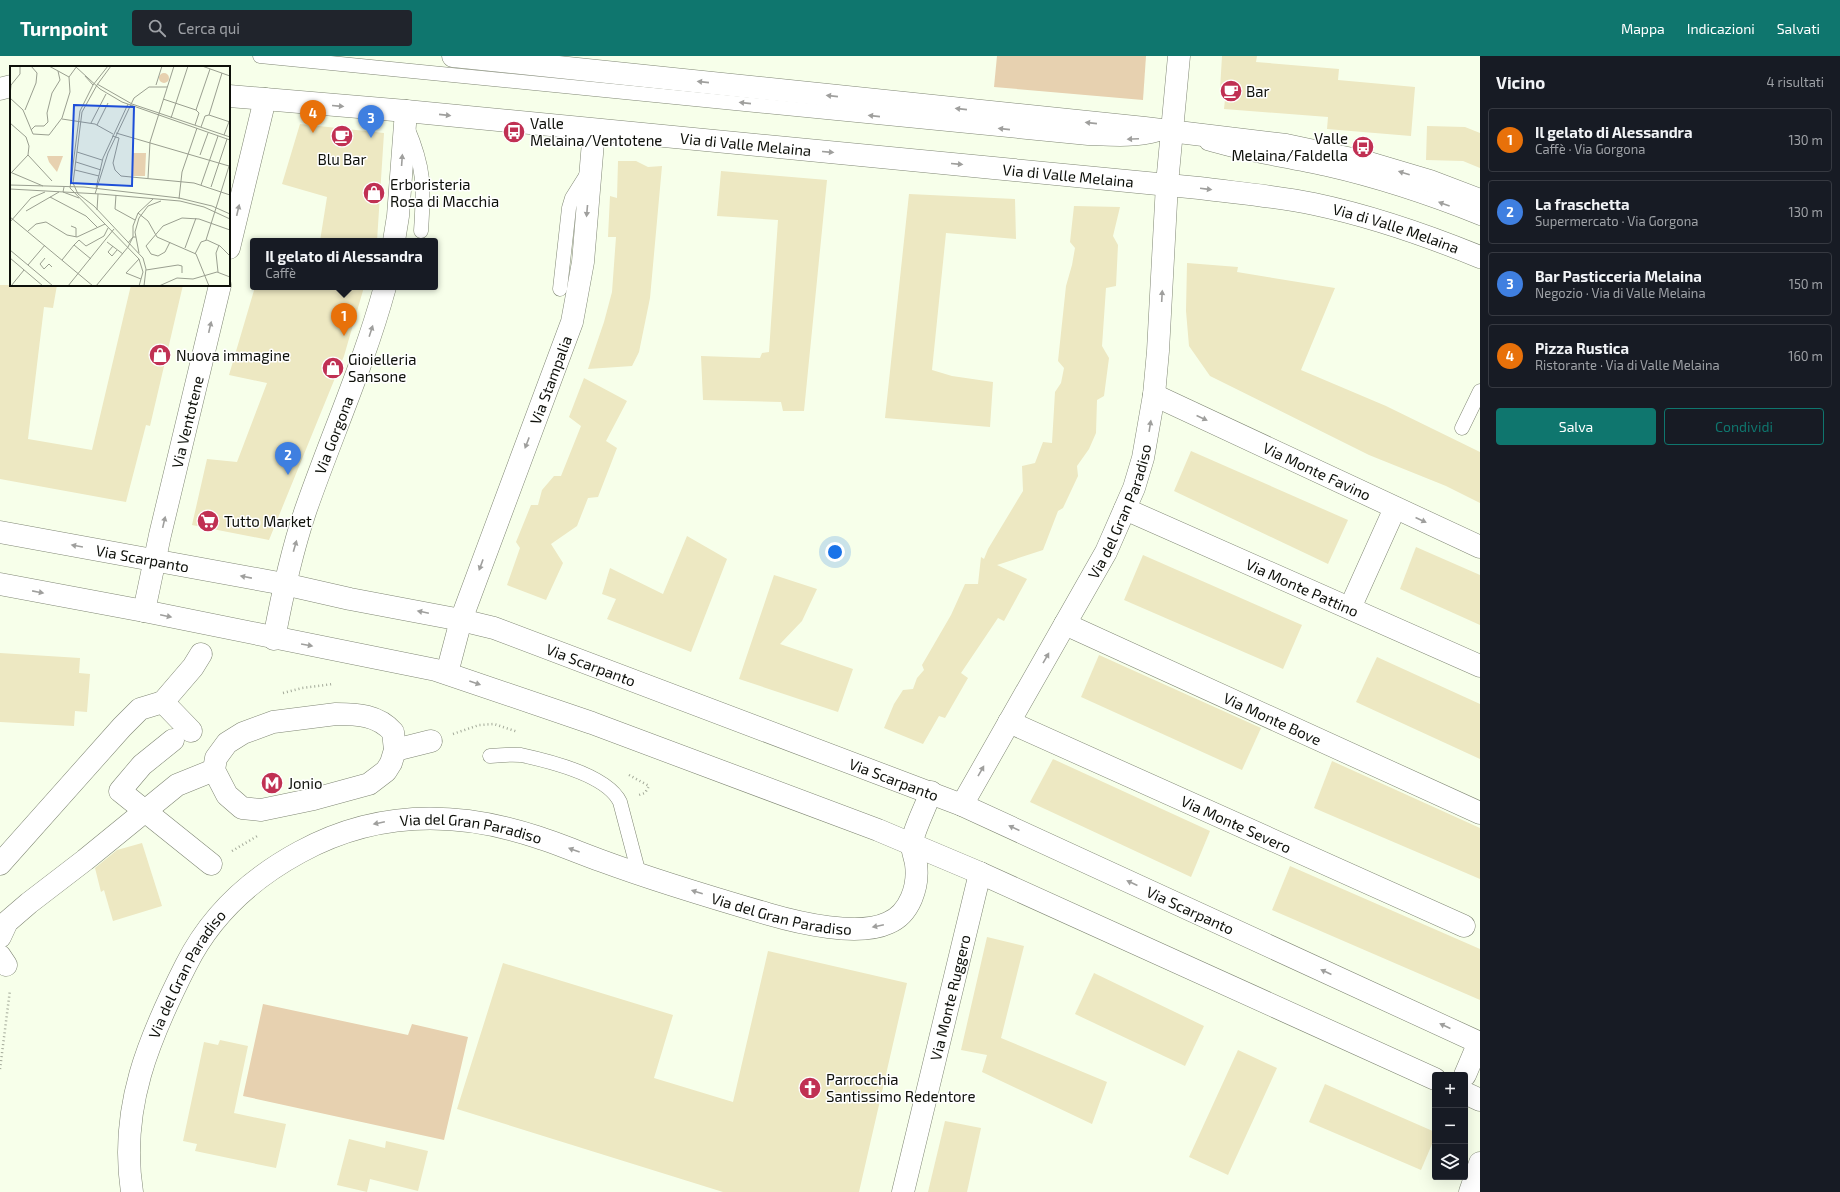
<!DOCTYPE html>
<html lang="it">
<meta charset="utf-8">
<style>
:root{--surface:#171b24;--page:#20242c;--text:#f1f3f6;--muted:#9ea1a6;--line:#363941;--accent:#0f766e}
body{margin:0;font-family:"Exo 2",sans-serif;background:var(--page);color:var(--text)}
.controls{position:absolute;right:12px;bottom:12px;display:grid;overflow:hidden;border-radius:4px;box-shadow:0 4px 16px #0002}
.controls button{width:36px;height:36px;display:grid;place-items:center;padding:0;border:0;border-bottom:1px solid var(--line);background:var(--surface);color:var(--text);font:20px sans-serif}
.you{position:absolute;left:835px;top:496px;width:14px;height:14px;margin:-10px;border:3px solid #fff;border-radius:50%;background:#1a73e8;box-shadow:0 0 0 6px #1a73e833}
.badge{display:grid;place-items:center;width:26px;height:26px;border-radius:50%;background:var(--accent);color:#fff;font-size:13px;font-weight:700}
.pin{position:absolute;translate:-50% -33px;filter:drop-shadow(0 1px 2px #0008)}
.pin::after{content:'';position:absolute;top:21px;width:14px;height:12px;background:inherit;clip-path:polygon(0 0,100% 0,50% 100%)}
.popup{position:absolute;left:250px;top:182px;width:188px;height:52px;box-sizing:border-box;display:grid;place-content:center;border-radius:4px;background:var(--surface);filter:drop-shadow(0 1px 3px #0005);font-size:13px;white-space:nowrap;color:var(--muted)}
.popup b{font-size:15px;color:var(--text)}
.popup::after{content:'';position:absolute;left:50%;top:100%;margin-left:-8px;border:8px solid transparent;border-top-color:var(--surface)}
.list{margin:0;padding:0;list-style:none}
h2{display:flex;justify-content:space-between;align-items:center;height:52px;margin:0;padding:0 16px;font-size:17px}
h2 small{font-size:13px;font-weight:400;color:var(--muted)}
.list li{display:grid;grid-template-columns:26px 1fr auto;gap:12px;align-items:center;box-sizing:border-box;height:64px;margin:0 8px 8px;padding:0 8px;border:1px solid var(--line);border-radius:4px}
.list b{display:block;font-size:15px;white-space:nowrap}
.list p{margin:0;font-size:13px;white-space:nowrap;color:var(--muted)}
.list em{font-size:13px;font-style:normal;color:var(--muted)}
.actions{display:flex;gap:8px;padding:12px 16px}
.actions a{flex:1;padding:9px 0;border:1px solid var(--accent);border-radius:4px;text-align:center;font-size:14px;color:var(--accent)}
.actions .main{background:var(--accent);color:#fff}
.icon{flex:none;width:22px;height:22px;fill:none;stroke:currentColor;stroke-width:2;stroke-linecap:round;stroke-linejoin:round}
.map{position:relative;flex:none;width:1480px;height:1136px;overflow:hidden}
header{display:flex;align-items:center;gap:24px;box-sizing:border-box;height:56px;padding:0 20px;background:var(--accent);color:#fff}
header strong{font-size:19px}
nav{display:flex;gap:22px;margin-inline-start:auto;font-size:14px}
.search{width:280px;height:36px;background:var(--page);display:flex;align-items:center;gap:10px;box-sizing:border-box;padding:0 14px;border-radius:4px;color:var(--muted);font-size:15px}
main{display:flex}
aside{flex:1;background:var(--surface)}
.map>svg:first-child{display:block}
.green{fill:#e7d1b0}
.building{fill:#ede8c2}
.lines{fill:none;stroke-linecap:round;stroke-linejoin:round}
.lane-casing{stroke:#808775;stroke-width:15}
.street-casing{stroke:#808775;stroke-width:23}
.secondary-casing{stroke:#808775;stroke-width:23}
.path{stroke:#a3a999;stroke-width:2.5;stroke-dasharray:1 3;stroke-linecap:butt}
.lane{stroke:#fff;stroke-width:14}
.street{stroke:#fff;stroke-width:22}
.secondary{stroke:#fff;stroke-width:22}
.oneway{fill:#9f9f9d}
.labels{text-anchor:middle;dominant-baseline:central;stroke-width:3;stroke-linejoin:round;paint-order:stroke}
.poi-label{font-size:15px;fill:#0e100a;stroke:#fff;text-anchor:start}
.street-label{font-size:15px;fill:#0e100a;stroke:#fff}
.inset-road{fill:none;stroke:#9a9f90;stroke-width:1}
.view{fill:#1d4ed8;fill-opacity:0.15;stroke:#1d4ed8;stroke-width:2}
.inset-edge{fill:none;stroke:#0e100a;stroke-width:2}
</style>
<header>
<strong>Turnpoint</strong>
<div class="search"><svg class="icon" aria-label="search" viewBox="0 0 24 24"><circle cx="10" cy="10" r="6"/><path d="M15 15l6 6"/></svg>Cerca qui</div>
<nav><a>Mappa</a><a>Indicazioni</a><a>Salvati</a></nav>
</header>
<main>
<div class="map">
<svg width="1480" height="1136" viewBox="0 0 1480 1136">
<rect width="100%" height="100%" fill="#f7ffea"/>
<g class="green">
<path d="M997,0H1146L1143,44L994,31Z"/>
<path d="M263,948L408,979L412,968L468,981L444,1084L243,1040Z"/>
</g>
<g class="building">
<path d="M1222,0H1257L1256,6L1339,13L1338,24L1415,31L1411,80L1327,73L1328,61L1224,53L1226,34H1220Z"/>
<path d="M300,68L384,77L377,185H320L327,141L282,128Z"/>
<path d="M1427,70L1465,71L1480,77V112L1463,105L1426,104Z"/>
<path d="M618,105H636L648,111L662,110L650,242L639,296L632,310L588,313L604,266L612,236L616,181H608L610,140L617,142Z"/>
<path d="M721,115L827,124L804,355H783L781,346L703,344L701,300L760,302L762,297L769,296L778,164L717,160Z"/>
<path d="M909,138L1015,143L1016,183L946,177L932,314L952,320L993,326L990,371L885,362Z"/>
<path d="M1074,150L1120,151L1113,180L1118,189L1116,230L1106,232L1102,290L1109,302L1104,340L1097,344L1096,377L1089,393L1077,410L1078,420L1063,452L1058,455L1043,494L997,509L1027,523L1004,565L998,562L961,617L968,622L945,662L939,660L923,688L884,672L894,648L903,634L913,633L917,622L924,614L922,609L951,559L965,528H978L981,501L984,503L988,493L1023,435L1022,410L1035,407L1043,386L1052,387L1055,336L1061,327L1064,312L1058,305L1066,230L1072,209L1075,192L1070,186Z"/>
<path d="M1187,207L1238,211L1237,216L1335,232L1301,314L1386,350L1480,396V447L1446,430L1369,399L1210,320L1189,290L1186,255Z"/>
<path d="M0,229H57L53,252L44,251L28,383L92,394L131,229H183L150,370L146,369L126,446L0,423Z"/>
<path d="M255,231H364L344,300L269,484L192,469L207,403L237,406L267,327L229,319Z"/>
<path d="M584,322L627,345L606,385L617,392L598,441L588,442L577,470L551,488L563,507L546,544L507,529L520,492L516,486L531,449H538L542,434L554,420H561L581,370L569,361Z"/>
<path d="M1191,395L1348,464L1328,508L1174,435Z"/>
<path d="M687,480L727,503L691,596L607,563L616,543L602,538L610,512L663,538Z"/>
<path d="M1416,491L1480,519V569L1400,533Z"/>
<path d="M1143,499L1302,569L1283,613L1124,544Z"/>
<path d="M774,519L817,533L802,565L780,588L853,613L838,656L739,623Z"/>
<path d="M0,597L80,602L79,617L90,618L87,656L75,655L74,670L0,666Z"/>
<path d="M1099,599L1261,672L1242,714L1081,641Z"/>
<path d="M1377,601L1480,648V703L1356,646Z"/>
<path d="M1053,703L1210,775L1191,821L1030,746Z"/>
<path d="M1332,705L1480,772V823L1314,752Z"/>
<path d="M142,787L162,850L113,865L104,834L101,836L95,812L117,794Z"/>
<path d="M1290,810L1480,893V944L1272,854Z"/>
<path d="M987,881L1024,890L1001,982L1107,1026L1092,1068L982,1016L987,999L961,994Z"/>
<path d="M768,895L907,927L859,1136H723L457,1053L503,907L673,959L654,1022L733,1046Z"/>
<path d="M1094,917L1204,970L1185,1010L1075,958Z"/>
<path d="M220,984L248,990L234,1057L286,1068L276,1112L195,1095L197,1088L183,1085L204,986L218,989Z"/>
<path d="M1238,994L1277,1012L1228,1119L1189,1101Z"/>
<path d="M1325,1028L1435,1076V1081L1421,1114L1309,1066Z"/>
<path d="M945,1065L981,1072L967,1136H928Z"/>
<path d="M349,1083L385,1092L386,1085L428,1095L418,1135L370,1123L367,1136L337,1129Z"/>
</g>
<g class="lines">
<g class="lane-casing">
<g id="lane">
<path d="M260,0L1088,82C1113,83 1135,85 1159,78"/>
<path d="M407,71C425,113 424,131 421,175"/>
<path d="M1207,87C1246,99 1287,104 1326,113C1379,125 1430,142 1480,162"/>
<path d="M560,233L569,152L572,142L589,115"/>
<path d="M1462,372L1480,335"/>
<path d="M490,700C500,699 511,698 521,699C549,705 607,719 620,746L639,818"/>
</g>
</g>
<g class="street-casing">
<g id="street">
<path d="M394,185L398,160L406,55"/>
<path d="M229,192L265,43"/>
<path id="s1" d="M1154,339L1480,491"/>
<path id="s2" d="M1125,453L1480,610"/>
<path id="s3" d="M0,476L284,528L350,543L461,564L494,572L962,749L1480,987"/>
<path d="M0,528L144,555L436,614L592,667L878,774L980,817L1435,1023"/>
<path d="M1350,552L1395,452"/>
<path id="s4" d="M144,555L160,479L220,229"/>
<path id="s5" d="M1065,568L1480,757"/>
<path id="s6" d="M274,583C282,540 291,498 305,456C331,381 364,308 385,231"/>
<path id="s7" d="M447,617L461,564L572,266L583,206L594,74"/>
<path d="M163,646L193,611L201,598"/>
<path d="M336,658C358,658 378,659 393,676L395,694L391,707L386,715L369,728L314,743L261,754L242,752L227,739L214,714L216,702L227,687L243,677L273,666Z"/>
<path id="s8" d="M1009,666L1464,870"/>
<path d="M173,684L142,709L120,735L211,808"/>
<path d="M395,694L431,685"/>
<path id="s9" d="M962,749L1106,496L1134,432L1143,402L1154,339L1158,295L1167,128L1179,0"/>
<path d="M0,808L122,671L140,653L163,646L191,675"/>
<path d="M0,881L7,866L29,847L85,804L177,729L214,714"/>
<path d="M0,900L6,909"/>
<path d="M1465,1019L1479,986"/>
<path d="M1465,1037L1480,1044"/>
<path id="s10" d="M132,1136C119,1052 149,982 186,909C211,859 252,822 300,796C375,755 456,754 537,781C559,788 580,797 602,805C656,825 713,842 768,858C799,867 858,881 888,867C910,858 919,830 916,808C915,801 911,792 912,785C916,769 925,752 931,736"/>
<path id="s11" d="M903,1136L980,817"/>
</g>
</g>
<g class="secondary-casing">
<g id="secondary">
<path d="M453,0L1145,72L1286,89L1366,106L1430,125L1480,144"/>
<path d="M0,33L11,30"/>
<path id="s12" d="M229,40L406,55L1199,132C1237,137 1276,140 1314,148C1371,160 1426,179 1480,201"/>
<path d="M1470,1136L1480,1107"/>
</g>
</g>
<g class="path">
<path d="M283,637L302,632L333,628"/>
<path d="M453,678L479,669L494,668L518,676"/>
<path d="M629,719L649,730L645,737L639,739"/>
<path d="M232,795L259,779"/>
<path d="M0,1013L10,934"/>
</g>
<use href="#lane" class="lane"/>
<use href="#street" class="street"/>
<use href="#secondary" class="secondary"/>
</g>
<defs><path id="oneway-solid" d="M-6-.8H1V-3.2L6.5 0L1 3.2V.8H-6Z"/></defs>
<g class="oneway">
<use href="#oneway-solid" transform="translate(703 26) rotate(-174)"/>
<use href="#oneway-solid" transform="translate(832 40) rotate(-174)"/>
<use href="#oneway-solid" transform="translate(745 47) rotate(-174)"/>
<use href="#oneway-solid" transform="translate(338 50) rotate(5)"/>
<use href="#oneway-solid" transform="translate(961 53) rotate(-174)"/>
<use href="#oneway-solid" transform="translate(445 59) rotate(6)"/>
<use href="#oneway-solid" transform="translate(874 60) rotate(-174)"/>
<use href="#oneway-solid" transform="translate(1091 67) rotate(-174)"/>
<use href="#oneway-solid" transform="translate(1004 73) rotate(-174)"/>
<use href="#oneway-solid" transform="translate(1133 83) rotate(177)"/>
<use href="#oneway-solid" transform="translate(828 96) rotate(5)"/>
<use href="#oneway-solid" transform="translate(402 104) rotate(-86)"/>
<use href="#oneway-solid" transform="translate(957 108) rotate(5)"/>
<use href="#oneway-solid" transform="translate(1404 117) rotate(-162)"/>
<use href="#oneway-solid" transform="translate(1206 133) rotate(7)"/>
<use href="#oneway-solid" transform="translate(1444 148) rotate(-160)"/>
<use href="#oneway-solid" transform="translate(238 154) rotate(-77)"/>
<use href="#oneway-solid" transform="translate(587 155) rotate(95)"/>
<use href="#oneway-solid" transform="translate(1162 240) rotate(-87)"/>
<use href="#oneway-solid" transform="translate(210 271) rotate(-77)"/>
<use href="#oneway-solid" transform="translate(371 275) rotate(-72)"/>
<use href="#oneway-solid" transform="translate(1202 362) rotate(25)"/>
<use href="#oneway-solid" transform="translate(1150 370) rotate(-81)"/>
<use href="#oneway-solid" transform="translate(527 387) rotate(111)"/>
<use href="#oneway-solid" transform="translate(1421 464) rotate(25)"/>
<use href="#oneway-solid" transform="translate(164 466) rotate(-77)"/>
<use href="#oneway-solid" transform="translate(77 490) rotate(-170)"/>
<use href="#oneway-solid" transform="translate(295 490) rotate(-74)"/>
<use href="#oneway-solid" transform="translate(481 509) rotate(110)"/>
<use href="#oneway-solid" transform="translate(246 521) rotate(-169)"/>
<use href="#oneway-solid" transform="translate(38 536) rotate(11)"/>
<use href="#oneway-solid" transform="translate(423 556) rotate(-168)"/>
<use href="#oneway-solid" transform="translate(166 560) rotate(12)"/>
<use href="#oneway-solid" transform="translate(307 589) rotate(10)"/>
<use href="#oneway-solid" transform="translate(1046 602) rotate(-60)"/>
<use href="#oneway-solid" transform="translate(475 627) rotate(19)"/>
<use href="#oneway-solid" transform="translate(981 715) rotate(-60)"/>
<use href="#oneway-solid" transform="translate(379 767) rotate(168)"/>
<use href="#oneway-solid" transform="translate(1014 772) rotate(-155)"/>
<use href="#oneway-solid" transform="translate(574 794) rotate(-160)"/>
<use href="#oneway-solid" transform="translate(1132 827) rotate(-155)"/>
<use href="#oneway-solid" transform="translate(697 836) rotate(-163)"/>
<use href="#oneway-solid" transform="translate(878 870) rotate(168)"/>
<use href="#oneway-solid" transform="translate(1326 916) rotate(-155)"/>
<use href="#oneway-solid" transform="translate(1445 970) rotate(-155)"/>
</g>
<defs>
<g id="cafe-disc" transform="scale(1.15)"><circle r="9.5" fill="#c03053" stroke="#fff"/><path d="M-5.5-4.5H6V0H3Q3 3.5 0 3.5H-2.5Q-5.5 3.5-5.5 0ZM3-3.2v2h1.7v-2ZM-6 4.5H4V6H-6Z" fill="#fff"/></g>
<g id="bus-disc" transform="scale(1.15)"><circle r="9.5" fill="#c03053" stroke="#fff"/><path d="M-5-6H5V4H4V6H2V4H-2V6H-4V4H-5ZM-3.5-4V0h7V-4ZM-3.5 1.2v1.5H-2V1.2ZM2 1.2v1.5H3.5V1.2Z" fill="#fff"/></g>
<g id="shop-disc" transform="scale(1.15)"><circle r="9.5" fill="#c03053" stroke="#fff"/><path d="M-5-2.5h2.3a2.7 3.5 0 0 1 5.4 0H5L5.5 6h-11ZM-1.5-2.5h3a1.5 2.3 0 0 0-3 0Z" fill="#fff"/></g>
<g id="supermarket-disc" transform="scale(1.15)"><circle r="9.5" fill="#c03053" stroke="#fff"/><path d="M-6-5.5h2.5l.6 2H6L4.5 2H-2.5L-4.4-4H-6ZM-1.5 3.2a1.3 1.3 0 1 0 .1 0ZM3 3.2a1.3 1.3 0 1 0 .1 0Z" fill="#fff"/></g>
<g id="metro-disc" transform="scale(1.15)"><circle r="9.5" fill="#c03053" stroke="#fff"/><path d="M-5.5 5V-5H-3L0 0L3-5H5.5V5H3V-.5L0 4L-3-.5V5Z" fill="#fff"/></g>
<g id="church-disc" transform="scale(1.15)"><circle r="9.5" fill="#c03053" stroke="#fff"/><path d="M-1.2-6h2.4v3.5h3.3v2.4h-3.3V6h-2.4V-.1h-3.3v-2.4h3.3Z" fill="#fff"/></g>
</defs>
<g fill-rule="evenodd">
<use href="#cafe-disc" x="1231" y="35"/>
<use href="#bus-disc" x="514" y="76"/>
<use href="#cafe-disc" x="342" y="80"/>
<use href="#bus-disc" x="1363" y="91"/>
<use href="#shop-disc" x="374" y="137"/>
<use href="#shop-disc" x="160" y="299"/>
<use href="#shop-disc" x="333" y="312"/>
<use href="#supermarket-disc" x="208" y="465"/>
<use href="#metro-disc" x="272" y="727"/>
<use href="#church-disc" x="810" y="1032"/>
</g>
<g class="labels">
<g class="poi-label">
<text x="1246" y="35">Bar</text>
<text x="530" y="67">Valle<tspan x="530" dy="17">Melaina/Ventotene</tspan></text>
<text x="1348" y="82" text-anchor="end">Valle<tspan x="1348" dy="17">Melaina/Faldella</tspan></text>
<text x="342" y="103" text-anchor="middle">Blu Bar</text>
<text x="390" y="128">Erboristeria<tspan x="390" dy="17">Rosa di Macchia</tspan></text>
<text x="176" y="299">Nuova immagine</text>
<text x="348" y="303">Gioielleria<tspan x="348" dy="17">Sansone</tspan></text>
<text x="224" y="465">Tutto Market</text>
<text x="288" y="727">Jonio</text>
<text x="826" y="1023">Parrocchia<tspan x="826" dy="17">Santissimo Redentore</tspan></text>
</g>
<g class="street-label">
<text stroke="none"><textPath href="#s12" startOffset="519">Via di Valle Melaina</textPath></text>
<text stroke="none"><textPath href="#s12" startOffset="843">Via di Valle Melaina</textPath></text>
<text stroke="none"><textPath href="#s12" startOffset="1176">Via di Valle Melaina</textPath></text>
<text stroke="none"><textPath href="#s7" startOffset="311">Via Stampalia</textPath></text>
<text stroke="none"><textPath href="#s4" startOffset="194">Via Ventotene</textPath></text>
<text stroke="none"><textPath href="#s6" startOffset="213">Via Gorgona</textPath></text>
<text stroke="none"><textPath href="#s1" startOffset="180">Via Monte Favino</textPath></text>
<text stroke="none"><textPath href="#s9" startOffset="334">Via del Gran Paradiso</textPath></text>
<text stroke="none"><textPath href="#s3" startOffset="145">Via Scarpanto</textPath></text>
<text stroke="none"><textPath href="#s2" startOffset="194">Via Monte Pattino</textPath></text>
<text stroke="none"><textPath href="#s3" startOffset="607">Via Scarpanto</textPath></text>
<text stroke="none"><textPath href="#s5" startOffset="228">Via Monte Bove</textPath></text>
<text stroke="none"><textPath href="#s3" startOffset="931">Via Scarpanto</textPath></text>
<text stroke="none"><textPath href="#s8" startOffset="249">Via Monte Severo</textPath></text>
<text stroke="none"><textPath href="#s10" startOffset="578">Via del Gran Paradiso</textPath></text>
<text stroke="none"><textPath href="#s3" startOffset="1255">Via Scarpanto</textPath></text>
<text stroke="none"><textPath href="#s10" startOffset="902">Via del Gran Paradiso</textPath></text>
<text stroke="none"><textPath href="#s10" startOffset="230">Via del Gran Paradiso</textPath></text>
<text stroke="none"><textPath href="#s11" startOffset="200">Via Monte Ruggero</textPath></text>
</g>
</g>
<g transform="translate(10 10)">
<rect width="220" height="220" fill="#f7ffea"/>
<path d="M149 12a5 5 0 1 1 10 0a5 5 0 1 1-10 0ZM123,87H136L135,110H123ZM37,90H53L47,106L39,96Z" fill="#e7d1b0"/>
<path class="inset-road" d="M39,0L59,11M98,0L83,19L70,45L60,122L129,193L133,206L129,220M101,0L87,19L72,46L63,117L68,128L84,140L133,192L136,203L134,220M192,0L220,10M66,1L90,23L112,36L220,74M75,10L83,19M59,11L67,0M87,18L122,38L220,71M146,19L152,0M0,30L1,19L10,8V1M0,32L13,44L23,68L39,69L52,52L60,26L59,11M153,33L186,44M15,44L26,17L27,7L21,0M186,44L200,3M199,49L212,7M199,49L220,56M161,52L178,0M52,53L85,58L103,68M0,57L16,71L19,80L18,89M81,57L96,28M87,59L98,37M185,59L189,47L186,44M191,61L195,50L199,49M21,64L25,60H34L38,56L37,47L42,27L50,14L48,5M106,67L219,100M214,69L220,53M102,70L109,72L103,97L105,104L111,110L184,117L220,129M67,86L92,94M18,89L42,115M190,89L198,67M66,96L91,104M65,104L89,110M0,106L33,120M2,106L18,89M138,112L140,76L164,0M0,119L74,121L169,132L202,140L220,148M191,119L208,70M54,121L53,126L69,132M201,121L217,73M86,122L93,92L118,38M0,123L90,128L170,135L194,141L220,153M85,128L98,87L124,32L139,21H157M106,129L105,143L125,154M40,131L76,150L88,162M169,133L172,106L187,62M87,144L88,128M16,145L49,126M128,147L138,155L147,171L186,188L199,220M0,151L83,220M0,156L21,132L35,126M61,160L66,162V171M18,165L26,158L36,156L57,169L67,171L95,158M196,174L220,97M97,176L113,188M160,176L155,186L148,190L141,188L136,180L153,160L172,152L189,153L220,164M118,177L123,171V160L128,147L143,133M64,179L69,174L76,180L94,170L98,162M103,180L98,186L102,190L107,184M175,182L186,152M0,184L43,220M129,187L125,166L129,152L138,140L151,135M185,188L191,176L197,174L210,180L220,190M0,192L33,220M35,192L30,198L34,203L39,198L42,201M129,193L116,207L131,213M52,194L64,179L81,193M18,199L35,179M136,204L168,199L172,200V207M208,206L206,187L209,179M1,220L14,204M58,220L104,163M86,220L118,181L123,171H126M149,220L167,212L183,213L207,206L220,211"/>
<path class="view" d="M64,39L124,41L122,120L61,117Z"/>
<rect width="220" height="220" class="inset-edge"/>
</g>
</svg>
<div class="controls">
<button>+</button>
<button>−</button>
<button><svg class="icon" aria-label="layers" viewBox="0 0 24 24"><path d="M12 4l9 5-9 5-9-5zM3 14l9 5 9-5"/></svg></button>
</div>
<div class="you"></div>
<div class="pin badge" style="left:344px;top:280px;background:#e8710a">1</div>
<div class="popup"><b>Il gelato di Alessandra</b>Caffè</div>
<div class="pin badge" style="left:288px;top:419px;background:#3f7fe0">2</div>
<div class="pin badge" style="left:371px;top:82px;background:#3f7fe0">3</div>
<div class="pin badge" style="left:313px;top:77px;background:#e8710a">4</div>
</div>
<aside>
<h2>Vicino<small>4 risultati</small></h2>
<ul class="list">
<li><span class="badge" style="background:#e8710a">1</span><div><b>Il gelato di Alessandra</b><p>Caffè · Via Gorgona</p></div><em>130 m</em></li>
<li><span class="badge" style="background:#3f7fe0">2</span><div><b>La fraschetta</b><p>Supermercato · Via Gorgona</p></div><em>130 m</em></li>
<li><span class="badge" style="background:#3f7fe0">3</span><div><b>Bar Pasticceria Melaina</b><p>Negozio · Via di Valle Melaina</p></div><em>150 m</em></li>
<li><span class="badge" style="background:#e8710a">4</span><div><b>Pizza Rustica</b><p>Ristorante · Via di Valle Melaina</p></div><em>160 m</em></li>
</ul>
<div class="actions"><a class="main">Salva</a><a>Condividi</a></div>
</aside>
</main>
